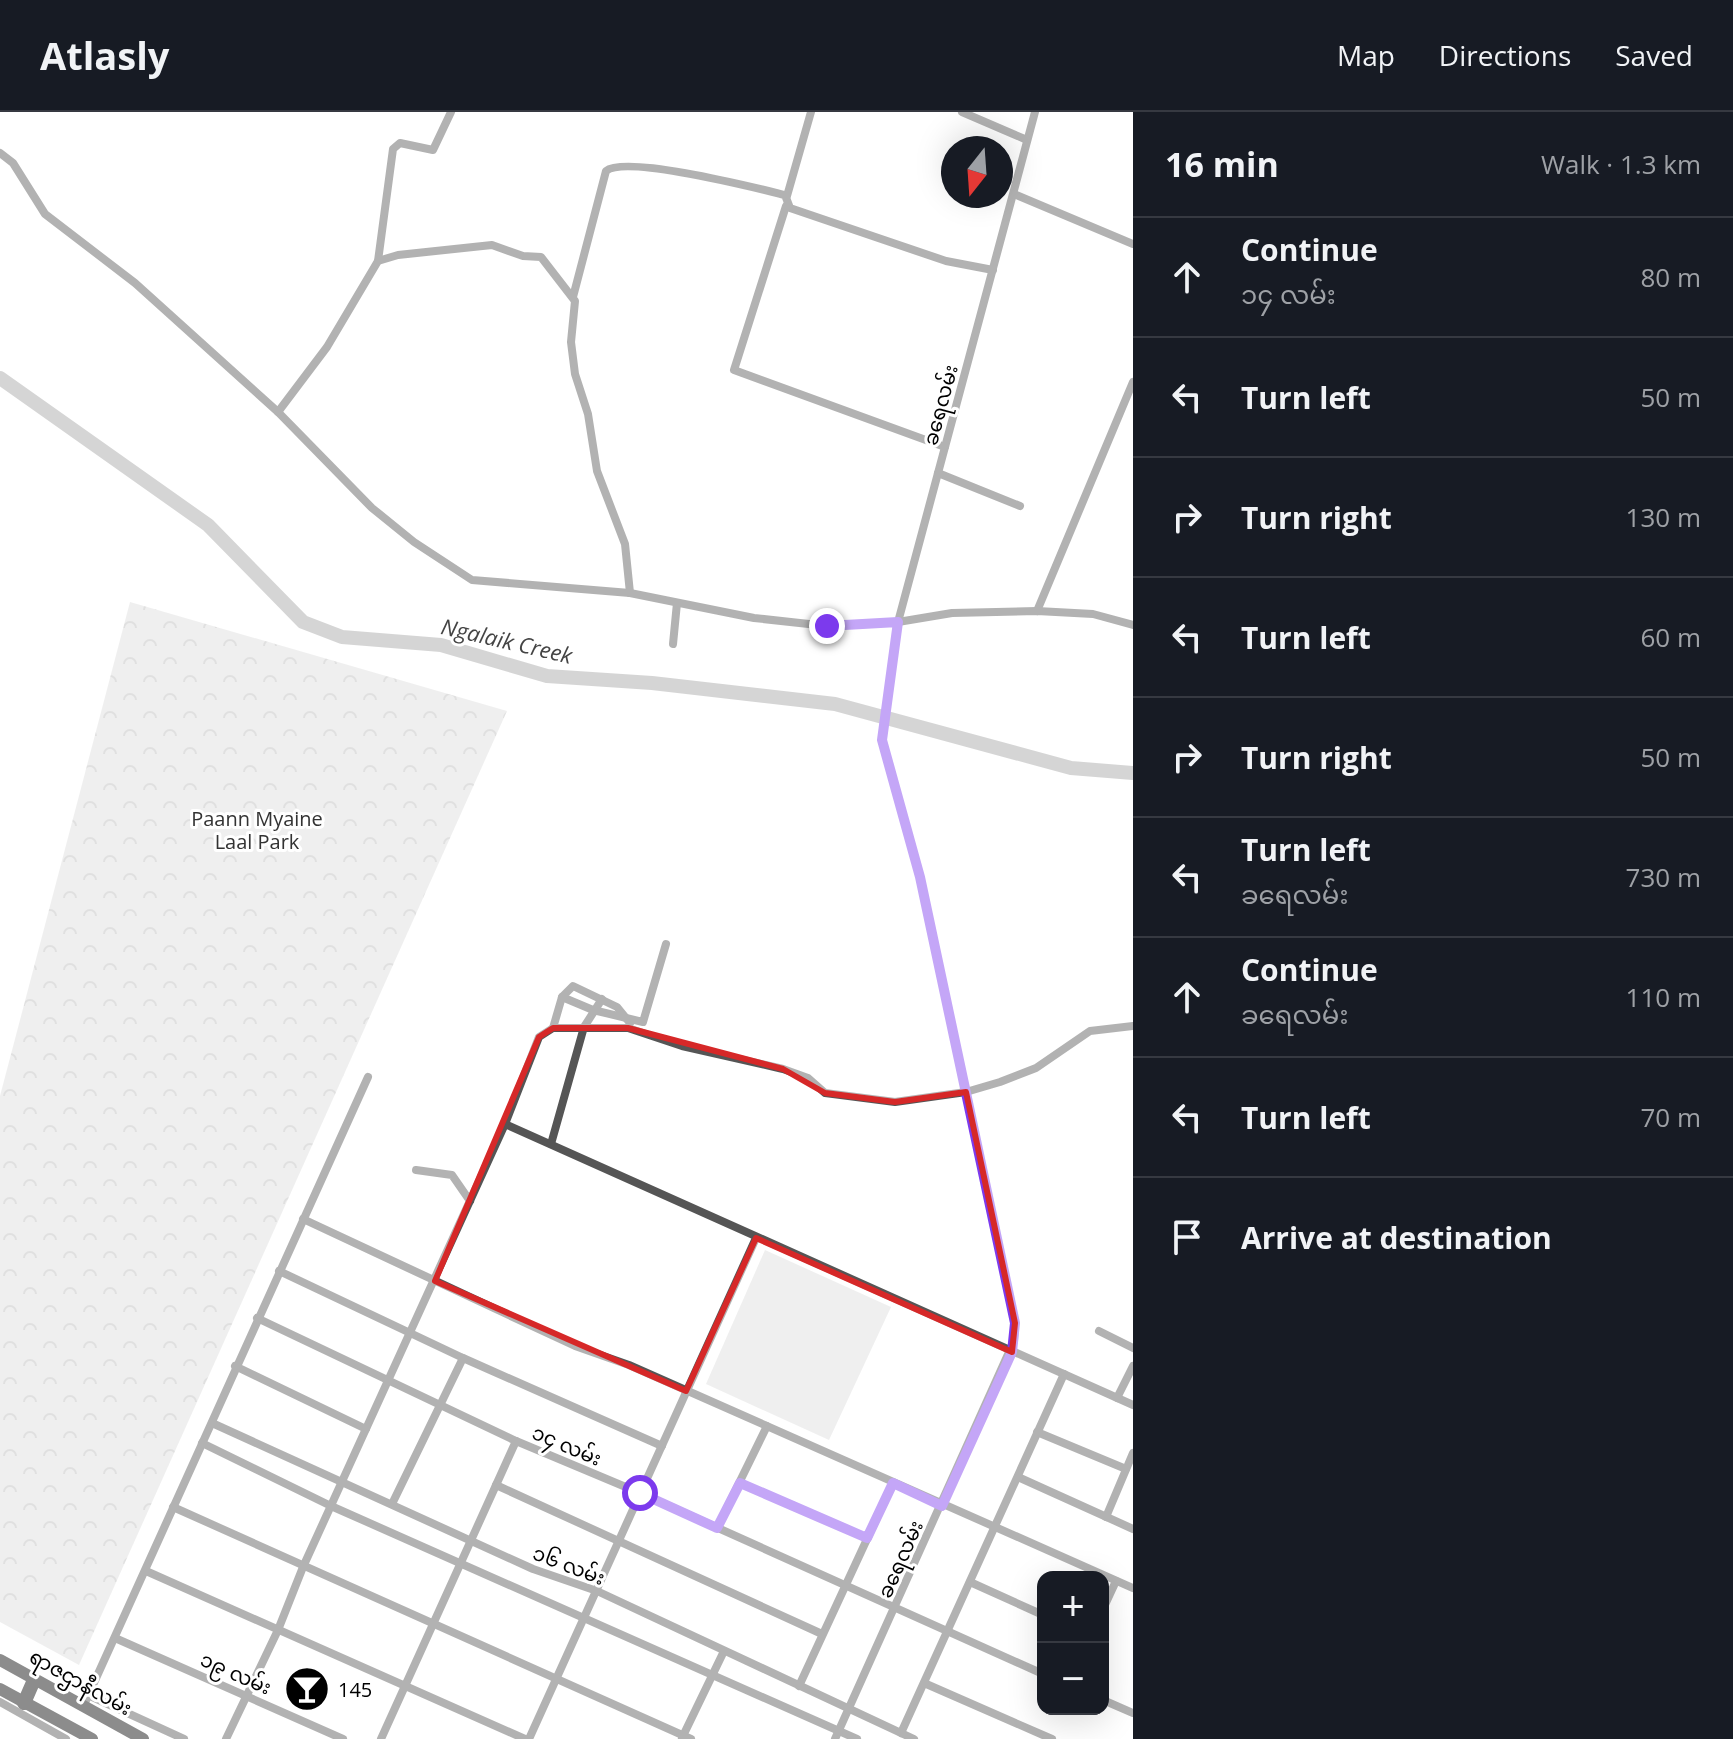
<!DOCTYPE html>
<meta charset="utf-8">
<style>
:root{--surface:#171b24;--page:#20242c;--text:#f1f3f6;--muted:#9ea1a6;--line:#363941}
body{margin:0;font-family:"Open Sans","Noto Sans Myanmar",sans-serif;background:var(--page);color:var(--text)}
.controls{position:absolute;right:24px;bottom:24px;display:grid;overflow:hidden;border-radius:16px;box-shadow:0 8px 32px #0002}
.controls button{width:72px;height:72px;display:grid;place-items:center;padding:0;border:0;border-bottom:2px solid var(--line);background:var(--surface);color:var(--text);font:40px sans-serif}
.compass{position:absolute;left:941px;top:24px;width:72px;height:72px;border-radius:50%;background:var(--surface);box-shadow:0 8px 32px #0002;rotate:197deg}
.stop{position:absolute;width:24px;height:24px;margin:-18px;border:6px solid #7c3aed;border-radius:50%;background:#fff}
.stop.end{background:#7c3aed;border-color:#fff;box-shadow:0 2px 8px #0008}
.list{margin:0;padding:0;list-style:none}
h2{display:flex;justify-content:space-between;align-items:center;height:104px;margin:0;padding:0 32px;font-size:34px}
h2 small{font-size:26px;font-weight:400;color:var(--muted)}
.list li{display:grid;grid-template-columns:52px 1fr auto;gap:24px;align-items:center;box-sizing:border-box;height:120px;padding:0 32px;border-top:2px solid var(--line)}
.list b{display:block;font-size:30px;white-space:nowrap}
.list p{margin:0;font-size:26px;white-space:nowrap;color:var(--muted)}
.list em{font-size:26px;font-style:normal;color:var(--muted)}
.icon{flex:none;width:44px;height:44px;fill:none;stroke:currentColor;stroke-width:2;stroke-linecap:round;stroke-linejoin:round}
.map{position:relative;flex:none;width:1133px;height:1627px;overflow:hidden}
header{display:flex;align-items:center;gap:48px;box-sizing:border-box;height:112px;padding:0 40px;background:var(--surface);border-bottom:2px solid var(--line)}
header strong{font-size:38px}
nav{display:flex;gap:44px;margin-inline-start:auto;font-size:28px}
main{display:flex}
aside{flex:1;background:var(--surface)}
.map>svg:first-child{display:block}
.forest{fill:url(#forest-crowns)}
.pitch{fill:#dcdcdc}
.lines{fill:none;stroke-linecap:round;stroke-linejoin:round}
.river{stroke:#a3a3a3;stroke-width:14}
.minor{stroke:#555;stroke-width:8}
.primary{stroke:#000;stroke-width:12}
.trunk{stroke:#000;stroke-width:14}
.route{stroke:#7c3aed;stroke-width:10}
.marked{fill:none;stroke:#d62828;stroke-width:6;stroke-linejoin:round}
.labels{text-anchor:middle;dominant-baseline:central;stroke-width:6;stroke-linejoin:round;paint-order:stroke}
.street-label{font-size:20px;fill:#000;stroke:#fff}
.park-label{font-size:20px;fill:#333;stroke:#fff}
.poi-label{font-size:20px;fill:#000;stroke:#fff;text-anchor:start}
.water-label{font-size:22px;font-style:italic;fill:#444;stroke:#fff}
</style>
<header>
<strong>Atlasly</strong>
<nav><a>Map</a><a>Directions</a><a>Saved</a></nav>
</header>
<main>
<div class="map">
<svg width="1133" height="1627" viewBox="0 0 1133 1627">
<defs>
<pattern id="forest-crowns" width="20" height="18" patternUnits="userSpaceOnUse" patternTransform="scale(2)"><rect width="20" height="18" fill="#dcdcdc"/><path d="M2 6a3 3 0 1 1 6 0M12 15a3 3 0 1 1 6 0" fill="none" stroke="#bbb"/></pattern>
</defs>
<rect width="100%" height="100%" fill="#fff"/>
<path class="forest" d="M130,490L507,599L79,1553L0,1510V984Z"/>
<path class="pitch" d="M765,1138L891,1195L829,1328L706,1272Z"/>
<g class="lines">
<path class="river" d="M0,266L208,413L303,510L342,525L441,533L547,564L652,571L835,592L1071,656L1133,661"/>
<g class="minor">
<path d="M962,0L1027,28"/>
<path d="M0,41L13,51L45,102L135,171L278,300L372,396L414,430L472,468L630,481L754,506L827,514L898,510L952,501L1037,499L1093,502L1133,513"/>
<path d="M1014,82L1133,132"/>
<path d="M787,84L811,0"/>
<path d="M786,94L734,258L945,335"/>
<path d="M378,149L393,37L400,31L433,38L451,0"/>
<path d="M573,185L606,59C626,43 756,76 785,83L790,96L946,149L993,158"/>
<path d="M278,300L327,235L378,149L398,143L492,133L523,144L541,145L575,189L571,230L575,262L588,302L597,359L625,432L630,481"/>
<path d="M938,361L1020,394"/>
<path d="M1037,499L1133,270"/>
<path d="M673,532L677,491"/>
<path d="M562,885L593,898L643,910L666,832"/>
<path d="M553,916L562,885L573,874L617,895L630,911"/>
<path d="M505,1012L1133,1293"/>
<path d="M551,1032L584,915L602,887"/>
<path d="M416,1058L452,1063L470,1089"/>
<path d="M303,1107L575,1234L629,1253L1133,1476"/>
<path d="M279,1159L463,1246L662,1334"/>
<path d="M257,1206L516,1329L640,1381L1043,1562"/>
<path d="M1099,1219L1133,1236"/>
<path d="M235,1254L366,1317"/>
<path d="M1117,1286L1133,1254"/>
<path d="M212,1311L533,1457L597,1479L914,1627"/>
<path d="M1037,1320L1126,1357"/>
<path d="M202,1331L331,1394L857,1627"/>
<path d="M1018,1365L1133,1417"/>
<path d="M740,1371L867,1426"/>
<path d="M496,1373L822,1522"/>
<path d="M392,1392L463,1246"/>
<path d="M173,1395L691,1627"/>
<path d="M1106,1405L1133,1341"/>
<path d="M717,1416L767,1314"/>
<path d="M146,1459L525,1627"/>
<path d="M970,1470L1043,1503"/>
<path d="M1103,1497L1116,1469"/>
<path d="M115,1526L343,1627"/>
<path d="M924,1571L1052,1627"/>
<path d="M799,1574L893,1371"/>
<path d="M88,1583L184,1627"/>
<path d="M1103,1588L1133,1601"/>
<path d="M0,1590L66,1627"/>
<path d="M83,1595L368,965"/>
<path d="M901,1621L1064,1262"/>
<path d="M682,1626L724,1539"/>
<path d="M226,1627L278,1518L303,1455L505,1012L539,925L553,916H628L682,934L783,957L808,966L825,981L895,990L966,980L1000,970L1036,956L1090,919L1133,914"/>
<path d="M381,1627L516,1329"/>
<path d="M529,1627L756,1126"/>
<path d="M835,1627L1014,1229L1015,1211L920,765L882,628L898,510L1035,0"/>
</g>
<g class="primary">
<path d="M0,1548L143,1627"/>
<path d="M0,1577L92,1627"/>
</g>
<path class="trunk" d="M24,1591L34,1568"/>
</g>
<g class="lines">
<path class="route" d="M640,1381L717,1416L740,1371L867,1426L893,1371L942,1394L1012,1240L1015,1211L920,765L882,628L898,510L827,514"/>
</g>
<path d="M0 0H1133V1627H0ZM553,916H628L783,957L825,981L895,990L966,980L1015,1211L1012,1240L756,1126L686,1279L435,1169L539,925Z" fill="#fff" fill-opacity=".55" fill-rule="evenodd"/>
<path class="marked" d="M553,916H628L783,957L825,981L895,990L966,980L1015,1211L1012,1240L756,1126L686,1279L435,1169L539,925Z"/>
<defs>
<g id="bar-disc" transform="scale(2.3)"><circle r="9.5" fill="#000" stroke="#fff"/><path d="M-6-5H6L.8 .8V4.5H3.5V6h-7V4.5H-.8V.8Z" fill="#fff"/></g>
</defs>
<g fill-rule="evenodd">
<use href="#bar-disc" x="307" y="1577"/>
</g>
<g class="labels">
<g class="street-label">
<text transform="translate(940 293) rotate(-75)">ခရေလမ်း</text>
<text transform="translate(567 1333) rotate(23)">၁၄ လမ်း</text>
<text transform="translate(900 1447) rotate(-66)">ခရေလမ်း</text>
<text transform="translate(569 1453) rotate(21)">၁၆ လမ်း</text>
<text transform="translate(236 1561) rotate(24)">၁၉ လမ်း</text>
<text transform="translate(81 1570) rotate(29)">ရာဇဌာနီလမ်း</text>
</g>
<g class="park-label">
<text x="257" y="706">Paann Myaine<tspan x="257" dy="23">Laal Park</tspan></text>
</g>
<g class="poi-label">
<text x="338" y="1577">145</text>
</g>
<g class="water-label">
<text transform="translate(507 528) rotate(13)">Ngalaik Creek</text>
</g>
</g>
</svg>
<div class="controls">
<button>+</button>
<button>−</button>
</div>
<svg class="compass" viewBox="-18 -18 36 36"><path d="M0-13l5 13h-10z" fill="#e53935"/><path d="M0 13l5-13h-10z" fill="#9ea1a6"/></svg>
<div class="stop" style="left:640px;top:1381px"></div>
<div class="stop end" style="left:827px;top:514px"></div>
</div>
<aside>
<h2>16 min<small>Walk · 1.3 km</small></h2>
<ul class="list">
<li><svg class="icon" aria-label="ahead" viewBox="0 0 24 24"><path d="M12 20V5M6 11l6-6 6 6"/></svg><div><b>Continue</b><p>၁၄ လမ်း</p></div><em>80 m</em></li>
<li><svg class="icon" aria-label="left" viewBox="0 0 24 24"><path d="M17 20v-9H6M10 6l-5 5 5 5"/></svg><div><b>Turn left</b></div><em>50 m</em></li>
<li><svg class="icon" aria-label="right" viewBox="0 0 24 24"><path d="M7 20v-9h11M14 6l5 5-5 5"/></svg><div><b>Turn right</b></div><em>130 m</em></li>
<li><svg class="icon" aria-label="left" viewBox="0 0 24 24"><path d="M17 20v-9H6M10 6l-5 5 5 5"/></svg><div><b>Turn left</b></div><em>60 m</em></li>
<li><svg class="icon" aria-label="right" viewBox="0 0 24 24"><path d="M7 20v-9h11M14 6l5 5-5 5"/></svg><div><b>Turn right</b></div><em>50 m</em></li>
<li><svg class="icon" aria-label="left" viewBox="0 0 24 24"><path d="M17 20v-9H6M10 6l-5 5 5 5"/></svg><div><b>Turn left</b><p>ခရေလမ်း</p></div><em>730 m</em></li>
<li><svg class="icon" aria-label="ahead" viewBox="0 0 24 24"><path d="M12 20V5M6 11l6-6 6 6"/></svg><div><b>Continue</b><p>ခရေလမ်း</p></div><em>110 m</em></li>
<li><svg class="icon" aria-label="left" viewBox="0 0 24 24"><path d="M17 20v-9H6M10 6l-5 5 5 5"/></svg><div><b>Turn left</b></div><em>70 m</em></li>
<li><svg class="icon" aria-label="arrive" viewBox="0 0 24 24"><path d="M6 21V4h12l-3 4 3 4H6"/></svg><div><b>Arrive at destination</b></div></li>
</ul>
</aside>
</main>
